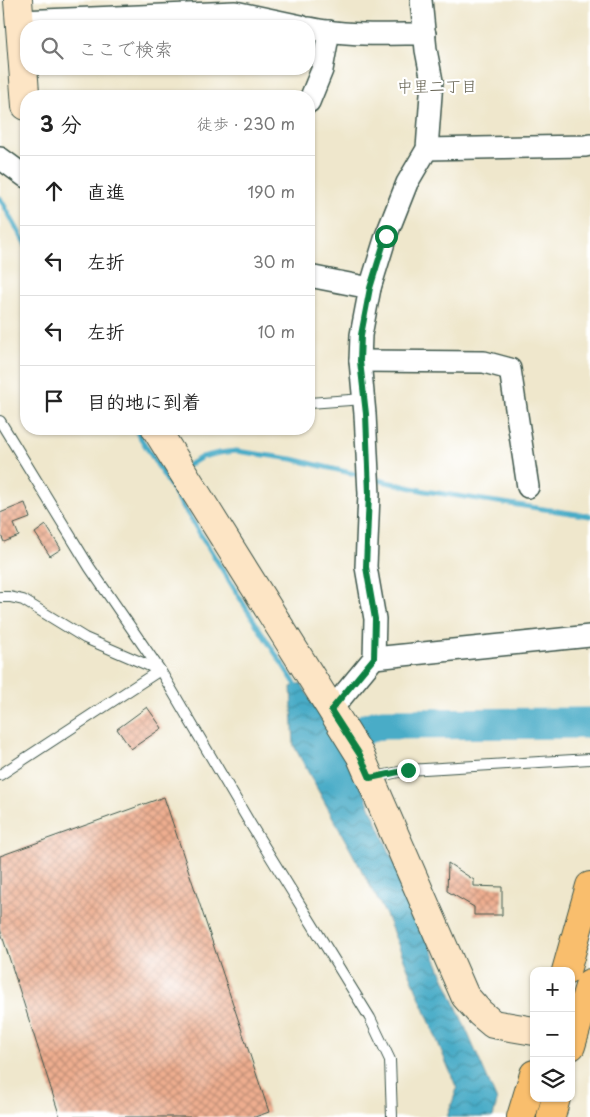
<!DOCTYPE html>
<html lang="ja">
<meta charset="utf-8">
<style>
:root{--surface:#fff;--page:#f6f6f6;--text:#222;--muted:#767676;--line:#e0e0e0}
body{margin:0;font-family:"Playpen Sans","Klee One",sans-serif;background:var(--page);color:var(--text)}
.controls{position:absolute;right:15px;bottom:15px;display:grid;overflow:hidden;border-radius:10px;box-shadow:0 1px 4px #0004}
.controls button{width:45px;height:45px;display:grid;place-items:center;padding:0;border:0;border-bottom:1px solid var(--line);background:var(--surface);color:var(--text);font:25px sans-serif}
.stop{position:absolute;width:15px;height:15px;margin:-11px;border:4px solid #0b8043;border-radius:50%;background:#fff}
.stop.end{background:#0b8043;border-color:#fff;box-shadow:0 1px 5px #0008}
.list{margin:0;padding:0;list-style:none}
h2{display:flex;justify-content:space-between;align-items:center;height:65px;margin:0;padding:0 20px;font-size:21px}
h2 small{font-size:16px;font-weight:400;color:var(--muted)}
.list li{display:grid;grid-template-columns:32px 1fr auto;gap:15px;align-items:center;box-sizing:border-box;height:70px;padding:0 20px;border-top:1px solid var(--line)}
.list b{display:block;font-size:19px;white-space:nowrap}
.list em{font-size:16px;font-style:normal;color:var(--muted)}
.icon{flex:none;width:28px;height:28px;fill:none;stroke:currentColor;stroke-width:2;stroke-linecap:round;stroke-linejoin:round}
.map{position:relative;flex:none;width:590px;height:1117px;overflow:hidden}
.search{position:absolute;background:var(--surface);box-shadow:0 1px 4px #0004;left:20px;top:20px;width:295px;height:55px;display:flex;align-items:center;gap:12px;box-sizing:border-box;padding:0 18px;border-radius:20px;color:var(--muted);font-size:19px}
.panel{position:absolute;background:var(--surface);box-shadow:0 1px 4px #0004;left:20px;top:90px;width:295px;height:345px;border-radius:20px}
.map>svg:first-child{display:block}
.water{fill:url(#water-waves);stroke:#34747e}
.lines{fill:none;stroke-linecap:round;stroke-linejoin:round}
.stream{stroke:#48acc7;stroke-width:5}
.river{stroke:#48acc7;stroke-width:31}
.building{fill:url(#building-cross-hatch)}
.lane-casing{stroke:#3e564b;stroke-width:12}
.street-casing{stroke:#3e564b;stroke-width:24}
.secondary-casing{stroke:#3e564b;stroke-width:30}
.primary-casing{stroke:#3e564b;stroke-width:30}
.lane{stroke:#fff;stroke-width:10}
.street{stroke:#fff;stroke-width:21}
.secondary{stroke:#fde5c5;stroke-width:28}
.primary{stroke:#f9be6d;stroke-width:28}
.route{stroke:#0b8043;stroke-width:6}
.labels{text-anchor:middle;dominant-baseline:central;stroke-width:4.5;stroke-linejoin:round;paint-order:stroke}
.neighbourhood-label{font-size:16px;fill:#676454;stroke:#fff}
</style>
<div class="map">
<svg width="590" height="1117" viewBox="0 0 590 1117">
<defs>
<pattern id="water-waves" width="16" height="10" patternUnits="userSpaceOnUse" patternTransform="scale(1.25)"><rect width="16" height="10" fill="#48acc7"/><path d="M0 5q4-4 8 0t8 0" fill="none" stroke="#3b8da2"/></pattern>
<pattern id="building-cross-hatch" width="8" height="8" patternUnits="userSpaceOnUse" patternTransform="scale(1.25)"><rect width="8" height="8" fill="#eead8f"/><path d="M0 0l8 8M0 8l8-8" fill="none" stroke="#c08e76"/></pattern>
</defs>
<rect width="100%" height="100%" fill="#fff"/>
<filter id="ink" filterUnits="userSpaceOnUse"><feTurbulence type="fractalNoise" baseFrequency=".02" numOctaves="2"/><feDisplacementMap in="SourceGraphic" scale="10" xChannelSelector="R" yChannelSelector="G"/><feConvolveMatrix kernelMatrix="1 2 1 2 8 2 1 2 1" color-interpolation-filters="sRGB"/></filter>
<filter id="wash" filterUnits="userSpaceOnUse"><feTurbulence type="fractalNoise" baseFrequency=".0096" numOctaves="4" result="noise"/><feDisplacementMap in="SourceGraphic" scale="20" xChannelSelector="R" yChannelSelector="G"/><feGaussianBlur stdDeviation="1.12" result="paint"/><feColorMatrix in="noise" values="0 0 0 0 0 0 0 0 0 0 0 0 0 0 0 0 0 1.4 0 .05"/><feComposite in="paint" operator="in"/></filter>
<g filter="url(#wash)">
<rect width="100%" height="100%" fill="#efe7cc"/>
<path class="water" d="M301,683L359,781L497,1101L493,1117H447L457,1089L386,915L294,746L291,687Z"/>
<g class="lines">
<g class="stream">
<path d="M0,198L26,245"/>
<path d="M135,429L256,624L296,685"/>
<path d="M187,466L202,457L219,453L236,451L292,459L363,476"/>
<path d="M374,479L425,491L590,516"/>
</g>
<path class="river" d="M341,781L328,751L367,728L382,724L590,723"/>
</g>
<g id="blocks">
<g class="building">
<path d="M25,503L30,518L14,524L19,536L4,542L0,533V513Z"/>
<path d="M46,525L61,549L50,556L35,533Z"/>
<path d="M147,707L162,728L131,749L117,729Z"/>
<path d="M164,797L269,1112L255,1117H60L0,929V856Z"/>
<path d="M448,863L474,880V886L502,887V915H474V907L447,891Z"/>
</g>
</g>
</g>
<g filter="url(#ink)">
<use href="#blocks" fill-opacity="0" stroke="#3e564b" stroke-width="1"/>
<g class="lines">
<g class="lane-casing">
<g id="lane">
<path d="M309,403L364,399"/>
<path d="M0,421L90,568L160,670L251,825L370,1018L390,1060L392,1117"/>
<path d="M0,597H10L23,600L85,638L159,670"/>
<path d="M0,775L160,670"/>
<path d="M371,778L408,770L590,759"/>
</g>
</g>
<g class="street-casing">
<g id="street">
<path d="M20,21L235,12L301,26"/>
<path d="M309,28C346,36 386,34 425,34"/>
<path d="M309,102L322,70L329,31"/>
<path d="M427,149L585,146L590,145"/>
<path d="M0,158L26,177"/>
<path d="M309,276L370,288"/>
<path d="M360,361L484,362L510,369L528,487"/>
<path d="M374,658L590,636"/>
<path d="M331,710L374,658L375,619L366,567L369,494L365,414L360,361L361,335L370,288L386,236L407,183L427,149L432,81L426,50L421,0"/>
</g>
</g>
<g class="secondary-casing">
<g id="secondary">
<path d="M18,0L26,106"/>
<path d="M156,429L360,755L465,996L480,1013L493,1024L534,1031"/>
</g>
</g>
<g class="primary-casing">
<g id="primary">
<path d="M566,971L590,886"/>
<path d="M571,1046L590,983"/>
<path d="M521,1117L534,1074"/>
<path d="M551,1117L556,1098"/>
</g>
</g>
<use href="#lane" class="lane"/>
<use href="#street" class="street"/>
<use href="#secondary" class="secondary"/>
<use href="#primary" class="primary"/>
</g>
</g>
<g class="lines" filter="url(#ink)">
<path class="route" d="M386,236L370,288L361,335L360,361L366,414L369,494L366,567L375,619L374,658L331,710L360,755L370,778L408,770"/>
</g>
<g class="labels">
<g class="neighbourhood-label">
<text x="437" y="85">中里二丁目</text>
</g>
</g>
</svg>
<div class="controls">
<button>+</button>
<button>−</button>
<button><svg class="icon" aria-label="layers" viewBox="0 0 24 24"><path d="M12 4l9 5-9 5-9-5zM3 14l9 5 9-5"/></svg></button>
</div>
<div class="stop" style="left:386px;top:236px"></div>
<div class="stop end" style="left:408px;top:770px"></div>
<div class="search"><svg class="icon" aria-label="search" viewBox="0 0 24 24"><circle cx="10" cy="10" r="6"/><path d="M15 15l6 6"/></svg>ここで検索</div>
<section class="panel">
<h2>3 分<small>徒歩 · 230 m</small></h2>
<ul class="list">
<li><svg class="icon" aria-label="ahead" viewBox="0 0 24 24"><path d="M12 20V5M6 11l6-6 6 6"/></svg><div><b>直進</b></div><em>190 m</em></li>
<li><svg class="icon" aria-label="left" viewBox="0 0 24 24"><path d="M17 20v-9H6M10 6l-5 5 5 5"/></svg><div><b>左折</b></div><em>30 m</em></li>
<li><svg class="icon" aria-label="left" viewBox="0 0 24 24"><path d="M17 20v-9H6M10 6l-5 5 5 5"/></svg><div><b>左折</b></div><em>10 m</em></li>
<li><svg class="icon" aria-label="arrive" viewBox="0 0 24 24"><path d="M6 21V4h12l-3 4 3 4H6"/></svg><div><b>目的地に到着</b></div></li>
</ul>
</section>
</div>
